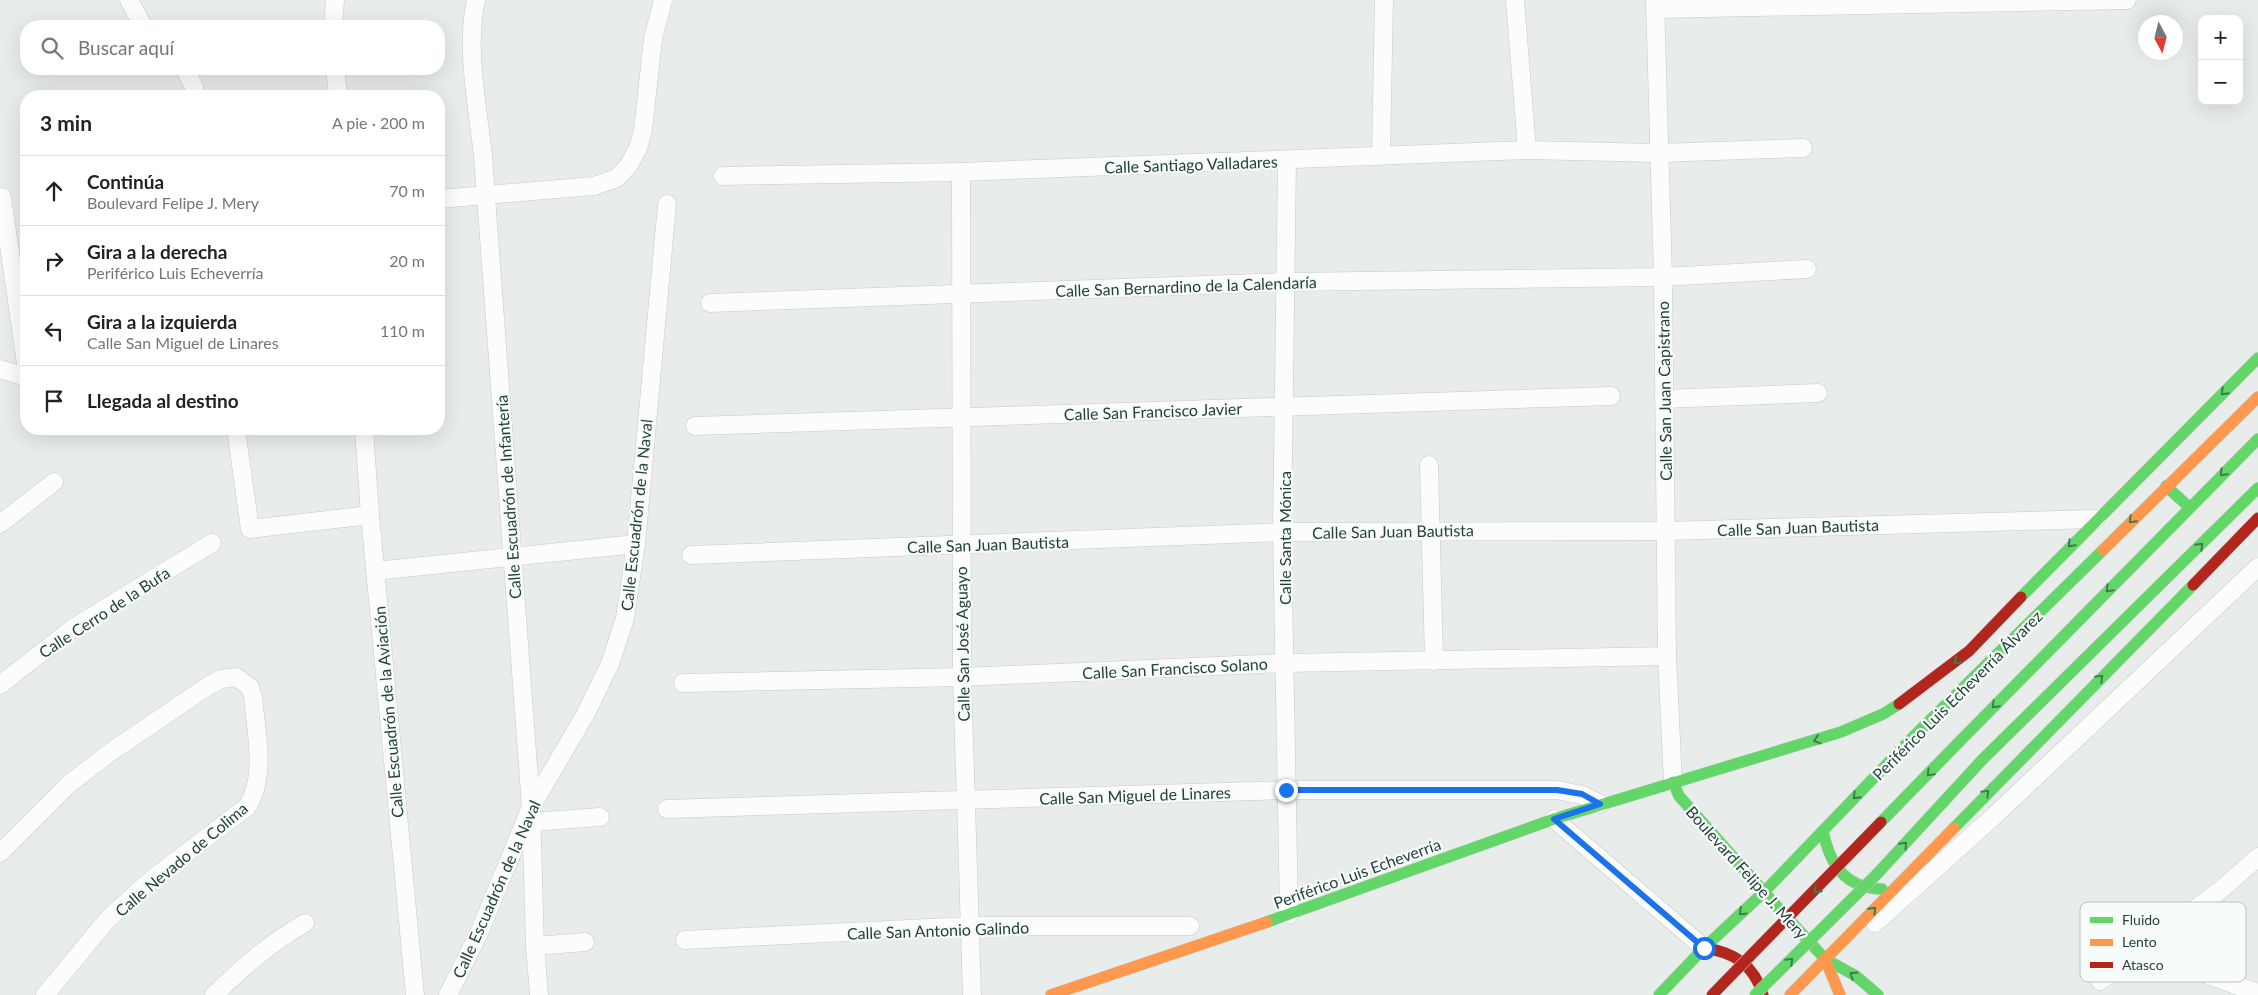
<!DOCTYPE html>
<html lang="es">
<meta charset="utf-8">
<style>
:root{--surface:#fff;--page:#f2f2f2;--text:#222;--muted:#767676;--line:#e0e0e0}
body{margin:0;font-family:Lato,sans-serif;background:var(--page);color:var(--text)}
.controls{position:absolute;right:15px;top:15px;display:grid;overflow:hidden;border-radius:10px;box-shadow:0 5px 20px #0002}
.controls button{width:45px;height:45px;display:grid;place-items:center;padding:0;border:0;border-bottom:1px solid var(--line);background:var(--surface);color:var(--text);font:25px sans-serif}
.compass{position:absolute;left:2138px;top:15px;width:45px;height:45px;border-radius:50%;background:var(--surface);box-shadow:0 5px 20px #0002;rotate:173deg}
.stop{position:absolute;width:15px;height:15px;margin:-11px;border:4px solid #1a73e8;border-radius:50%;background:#fff}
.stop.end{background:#1a73e8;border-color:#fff;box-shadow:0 1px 5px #0008}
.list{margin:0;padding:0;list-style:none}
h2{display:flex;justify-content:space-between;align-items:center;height:65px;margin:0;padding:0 20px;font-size:21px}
h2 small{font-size:16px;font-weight:400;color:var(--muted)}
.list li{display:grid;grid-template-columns:32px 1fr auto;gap:15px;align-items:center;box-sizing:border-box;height:70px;padding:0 20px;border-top:1px solid var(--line)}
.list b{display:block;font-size:19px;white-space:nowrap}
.list p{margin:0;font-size:16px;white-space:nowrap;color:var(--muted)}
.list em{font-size:16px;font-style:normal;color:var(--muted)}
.icon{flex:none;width:28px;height:28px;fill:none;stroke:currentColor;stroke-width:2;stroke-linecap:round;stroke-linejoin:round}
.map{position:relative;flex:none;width:2258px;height:995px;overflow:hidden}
.search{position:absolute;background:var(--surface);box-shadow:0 5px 20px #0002;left:20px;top:20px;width:425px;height:55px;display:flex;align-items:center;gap:12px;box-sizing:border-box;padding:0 18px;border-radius:20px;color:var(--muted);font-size:19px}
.panel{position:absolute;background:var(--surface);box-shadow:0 5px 20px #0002;left:20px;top:90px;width:425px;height:345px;border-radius:20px}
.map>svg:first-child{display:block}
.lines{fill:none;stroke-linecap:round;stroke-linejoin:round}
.street-casing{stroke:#c5cac8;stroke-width:19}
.fast-casing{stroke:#c3cbc8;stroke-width:12}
.slow-casing{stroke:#c3cbc8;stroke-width:12}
.jam-casing{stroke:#c3cbc8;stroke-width:12}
.street{stroke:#fcfcfc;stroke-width:18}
.fast{stroke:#63d668;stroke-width:11}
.slow{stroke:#ff974d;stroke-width:11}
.jam{stroke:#b3261e;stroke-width:11}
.fast-bridge-casing{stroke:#c3ccc9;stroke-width:12;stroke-linecap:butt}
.jam-bridge-casing{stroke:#c3ccc9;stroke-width:12;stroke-linecap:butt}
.fast-bridge{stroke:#63d668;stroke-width:11}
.jam-bridge{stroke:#b3261e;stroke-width:11}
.oneway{stroke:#3d7d4c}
.route{stroke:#1a73e8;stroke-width:6}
.labels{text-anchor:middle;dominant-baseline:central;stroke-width:4.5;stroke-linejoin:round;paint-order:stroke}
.street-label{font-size:16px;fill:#24423a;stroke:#f7fbf9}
.key{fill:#f7fbf9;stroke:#b8c4c0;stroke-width:1}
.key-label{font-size:14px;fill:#24423a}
</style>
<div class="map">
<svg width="2258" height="995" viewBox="0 0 2258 995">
<rect width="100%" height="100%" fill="#e8edeb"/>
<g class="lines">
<g class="street-casing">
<g id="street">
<path d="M129,0L143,26"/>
<path d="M476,0C465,47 478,108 483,156L531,807L535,946L539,995"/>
<path d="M1515,0L1527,150"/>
<path d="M1655,0L1663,277L1667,656L1673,782"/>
<path d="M1655,9L2127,0"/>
<path d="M333,26L335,0"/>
<path d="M185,69L194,87L195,96"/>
<path d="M335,69L338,96"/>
<path d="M1381,156L1384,0"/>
<path d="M1287,161L1282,532L1289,915"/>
<path d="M961,172L962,677L972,995"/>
<path d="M723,176L961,172L1527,150L1659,153L1803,148"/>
<path d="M2,197L26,364"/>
<path d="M439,199L594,186L617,178L629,165L638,148L643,130L653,39L663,0"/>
<path d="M710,303L1286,282L1663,277L1807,269"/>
<path d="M0,369L26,377"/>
<path d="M1664,399L1818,393"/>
<path d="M695,426L1611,396"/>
<path d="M236,429L250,529L370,515"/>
<path d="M364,429L370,515L415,995"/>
<path d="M1429,465L1434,661"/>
<path d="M0,524L54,482"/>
<path d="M691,555L1282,532L1666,531L2096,519"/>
<path d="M375,571L636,544"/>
<path d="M683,683L962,677L1286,663L1667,656"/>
<path d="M0,685L73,628L212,543"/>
<path d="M667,809L1286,790H1557L1582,795L1600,804"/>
<path d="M1554,819L1704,948"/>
<path d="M531,822L600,817"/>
<path d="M0,853L69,784L112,751L208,686L221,679L236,677L250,687L253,697C256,733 267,776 247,807L152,879L108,919L45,995"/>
<path d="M1875,923L1993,817L2258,567"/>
<path d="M685,940L969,926H1190"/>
<path d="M535,946L585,942"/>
<path d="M2140,950L2258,993"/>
<path d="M2100,981L2223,888L2258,857"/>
<path d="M214,995C243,967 270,943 305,923"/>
<path d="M448,995L479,933L531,807L585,715L610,664L625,618L636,544L667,204"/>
</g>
</g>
<g class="fast-casing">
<g id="fast">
<path d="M2166,486L2189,507"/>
<path d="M2021,597L2258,358"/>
<path d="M1963,738L2258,439"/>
<path d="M1982,760L2258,488"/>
<path d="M1673,782L1679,796L1764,892"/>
<path d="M1954,828L2193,585"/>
<path d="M1823,831C1830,865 1845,888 1882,889"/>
<path d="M1764,892L1825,959L1856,976L1878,995"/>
<path d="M1267,922L1554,819L1841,732L1883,714L1899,704"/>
<path d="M1659,995L1704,948L1764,892L1915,735L2103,550"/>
</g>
</g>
<g class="slow-casing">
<g id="slow">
<path d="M2103,550L2258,397"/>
<path d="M1825,959L1840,995"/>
<path d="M1051,995L1267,922"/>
<path d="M1790,995L1954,828"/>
</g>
</g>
<g class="jam-casing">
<g id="jam">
<path d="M2193,585L2258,518"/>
<path d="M1899,704L1969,651L2021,597"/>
<path d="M1704,948C1734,952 1754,965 1763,995"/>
</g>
</g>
<use href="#street" class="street"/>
<use href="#fast" class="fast"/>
<use href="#slow" class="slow"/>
<use href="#jam" class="jam"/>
<g class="fast-bridge-casing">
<g id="fast-bridge">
<path d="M1881,822L1963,738"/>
<path d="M1755,995L1877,874L1982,760"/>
</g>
</g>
<g class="jam-bridge-casing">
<path id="jam-bridge" d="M1712,995L1881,822"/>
</g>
<use href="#fast-bridge" class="fast-bridge"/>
<use href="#jam-bridge" class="jam-bridge"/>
</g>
<defs><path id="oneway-chevron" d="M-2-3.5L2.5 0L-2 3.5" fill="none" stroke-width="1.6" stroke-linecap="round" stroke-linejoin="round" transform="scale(1.25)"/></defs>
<g class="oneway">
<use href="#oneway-chevron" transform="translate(2224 392) rotate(135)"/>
<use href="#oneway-chevron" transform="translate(2223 473) rotate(135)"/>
<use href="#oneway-chevron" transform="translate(2132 520) rotate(135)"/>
<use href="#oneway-chevron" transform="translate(2071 544) rotate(134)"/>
<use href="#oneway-chevron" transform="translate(2200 546) rotate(-45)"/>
<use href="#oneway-chevron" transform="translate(2109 589) rotate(134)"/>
<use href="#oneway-chevron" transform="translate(1957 661) rotate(139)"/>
<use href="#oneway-chevron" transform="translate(2100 678) rotate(-46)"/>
<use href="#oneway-chevron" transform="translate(1995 705) rotate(134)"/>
<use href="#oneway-chevron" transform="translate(1817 740) rotate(162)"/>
<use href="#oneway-chevron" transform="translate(1930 773) rotate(134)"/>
<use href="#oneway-chevron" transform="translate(1986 793) rotate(-45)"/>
<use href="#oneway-chevron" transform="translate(1856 796) rotate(134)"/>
<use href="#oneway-chevron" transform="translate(1904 845) rotate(-47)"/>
<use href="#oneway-chevron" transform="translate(1817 890) rotate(134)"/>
<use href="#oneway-chevron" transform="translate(1873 910) rotate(-46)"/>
<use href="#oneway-chevron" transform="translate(1742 912) rotate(137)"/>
<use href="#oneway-chevron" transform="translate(1790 961) rotate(-45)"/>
<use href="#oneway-chevron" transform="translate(1853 975) rotate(-148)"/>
</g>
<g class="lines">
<path class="route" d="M1286,790H1557L1582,794L1600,804L1554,819L1704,948"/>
</g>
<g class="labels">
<g class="street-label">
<text transform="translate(1191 164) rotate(-2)">Calle Santiago Valladares</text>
<text transform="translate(1186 286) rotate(-2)">Calle San Bernardino de la Calendaría</text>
<text transform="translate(1664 391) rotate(-91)">Calle San Juan Capistrano</text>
<text transform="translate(1153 411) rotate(-2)">Calle San Francisco Javier</text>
<text transform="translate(508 497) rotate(-94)">Calle Escuadrón de Infantería</text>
<text transform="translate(636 515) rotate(-84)">Calle Escuadrón de la Naval</text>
<text transform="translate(1798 527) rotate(-2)">Calle San Juan Bautista</text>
<text transform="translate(1393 531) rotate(-1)">Calle San Juan Bautista</text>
<text transform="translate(1284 538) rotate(-90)">Calle Santa Mónica</text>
<text transform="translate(988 544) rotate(-2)">Calle San Juan Bautista</text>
<text transform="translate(104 612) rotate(-33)">Calle Cerro de la Bufa</text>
<text transform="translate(962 644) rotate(-91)">Calle San José Aguayo</text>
<text transform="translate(1175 668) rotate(-3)">Calle San Francisco Solano</text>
<text transform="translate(1957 695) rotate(-45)">Periférico Luis Echeverría Álvarez</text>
<text transform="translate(388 712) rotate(-95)">Calle Escuadrón de la Aviación</text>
<text transform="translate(1135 795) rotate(-2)">Calle San Miguel de Linares</text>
<text transform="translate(181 859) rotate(-40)">Calle Nevado de Colima</text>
<text transform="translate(1747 872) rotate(48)">Boulevard Felipe J. Mery</text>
<text transform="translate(1357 873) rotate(-20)">Periférico Luis Echeverría</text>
<text transform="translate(496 889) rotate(-66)">Calle Escuadrón de la Naval</text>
<text transform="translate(938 930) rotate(-2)">Calle San Antonio Galindo</text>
</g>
</g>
<rect x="2080" y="902" width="166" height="80" rx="8" class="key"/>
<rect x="2090" y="917" width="23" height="6" fill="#63d668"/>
<rect x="2090" y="939" width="23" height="7" fill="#ff974d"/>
<rect x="2090" y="962" width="23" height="6" fill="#b3261e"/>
<g class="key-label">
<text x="2122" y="925">Fluido</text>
<text x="2122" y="947">Lento</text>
<text x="2122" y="970">Atasco</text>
</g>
</svg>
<div class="controls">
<button>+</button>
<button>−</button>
</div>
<svg class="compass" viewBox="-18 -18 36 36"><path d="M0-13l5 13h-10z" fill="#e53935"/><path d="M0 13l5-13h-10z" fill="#767676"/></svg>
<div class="stop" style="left:1704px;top:948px"></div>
<div class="stop end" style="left:1286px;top:790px"></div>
<div class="search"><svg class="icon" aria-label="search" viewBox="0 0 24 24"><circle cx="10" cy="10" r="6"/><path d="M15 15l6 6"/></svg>Buscar aquí</div>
<section class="panel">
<h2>3 min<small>A pie · 200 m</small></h2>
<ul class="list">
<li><svg class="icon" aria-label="ahead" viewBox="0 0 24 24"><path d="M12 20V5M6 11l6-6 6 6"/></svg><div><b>Continúa</b><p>Boulevard Felipe J. Mery</p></div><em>70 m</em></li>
<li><svg class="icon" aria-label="right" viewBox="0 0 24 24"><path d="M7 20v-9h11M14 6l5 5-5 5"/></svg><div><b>Gira a la derecha</b><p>Periférico Luis Echeverría</p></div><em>20 m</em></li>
<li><svg class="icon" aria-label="left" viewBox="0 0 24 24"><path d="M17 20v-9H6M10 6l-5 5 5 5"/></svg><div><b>Gira a la izquierda</b><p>Calle San Miguel de Linares</p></div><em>110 m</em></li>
<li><svg class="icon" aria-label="arrive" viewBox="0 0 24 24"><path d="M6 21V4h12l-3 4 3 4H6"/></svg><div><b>Llegada al destino</b></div></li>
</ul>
</section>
</div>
